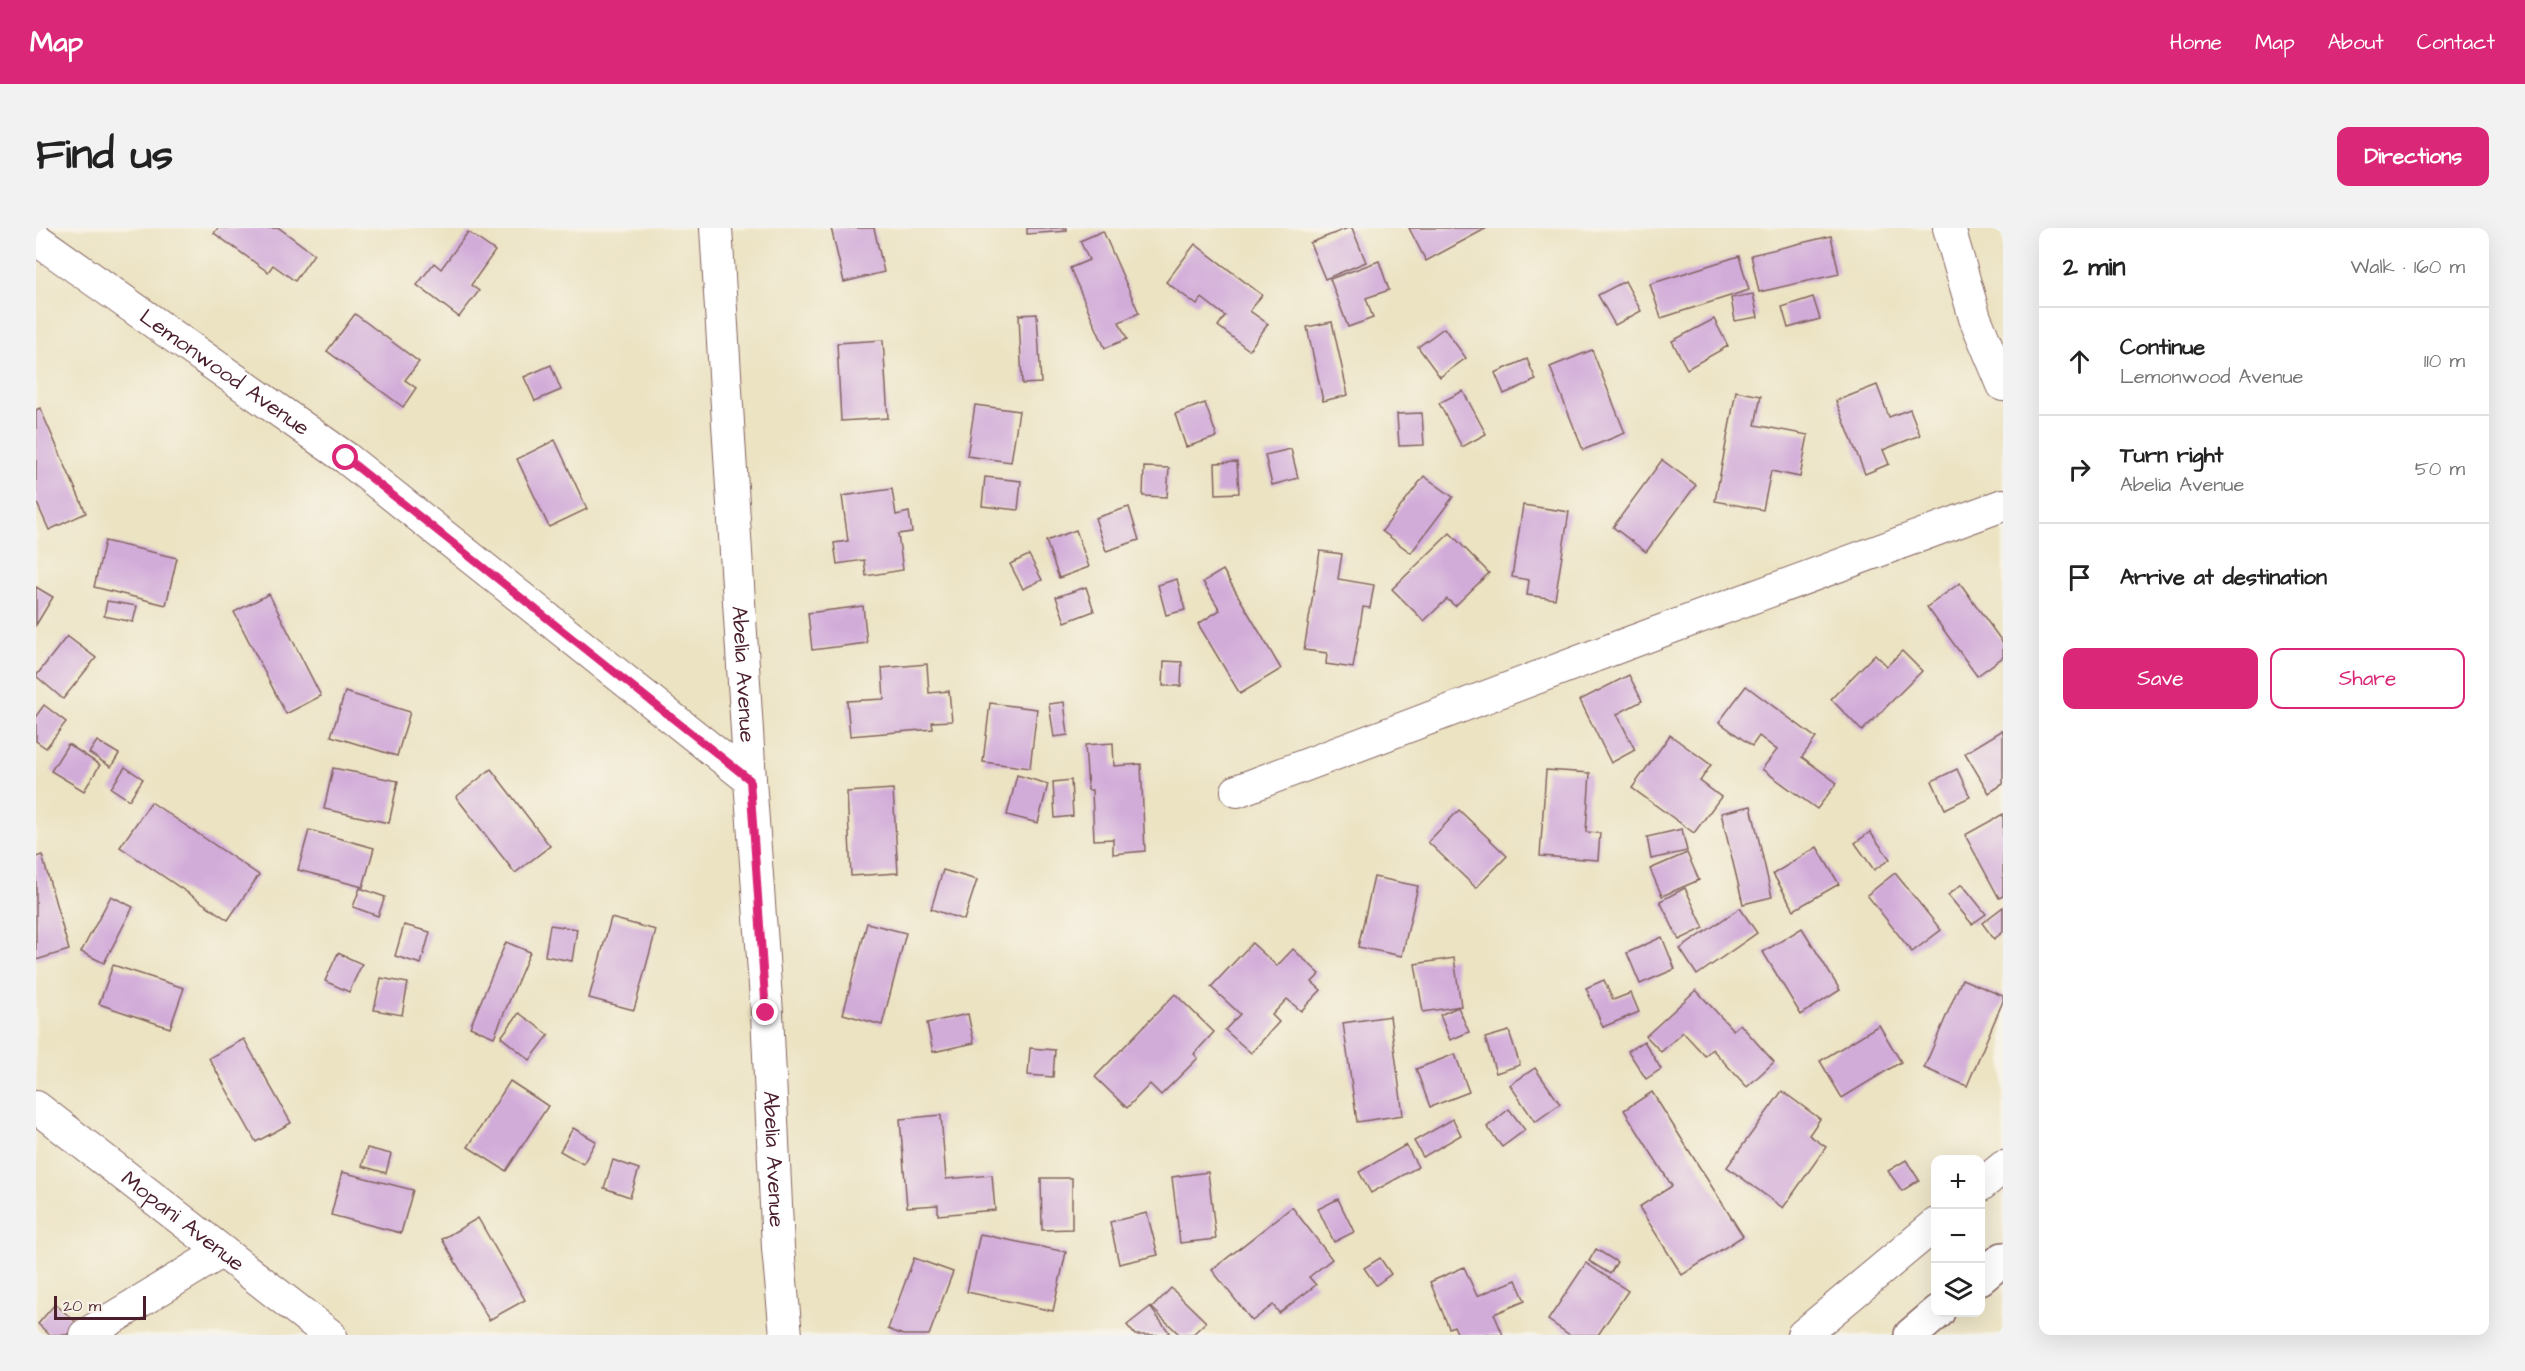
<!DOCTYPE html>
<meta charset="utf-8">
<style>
:root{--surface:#fff;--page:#f2f2f2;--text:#222;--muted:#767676;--line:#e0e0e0;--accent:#db2777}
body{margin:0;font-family:"Architects Daughter",sans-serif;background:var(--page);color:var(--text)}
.controls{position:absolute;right:18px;bottom:18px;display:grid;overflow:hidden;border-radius:12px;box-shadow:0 6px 24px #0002}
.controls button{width:54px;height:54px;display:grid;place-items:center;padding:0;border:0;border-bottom:2px solid var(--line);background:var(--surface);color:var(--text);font:30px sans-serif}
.scale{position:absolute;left:18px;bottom:15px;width:92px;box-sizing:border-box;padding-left:6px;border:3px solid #4a1f2b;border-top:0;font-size:16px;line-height:21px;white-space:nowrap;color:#4a1f2b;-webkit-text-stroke:4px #f7f3e8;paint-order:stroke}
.stop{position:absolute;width:18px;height:18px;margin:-14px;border:4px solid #db2777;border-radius:50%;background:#fff}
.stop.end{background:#db2777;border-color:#fff;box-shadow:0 2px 6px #0008}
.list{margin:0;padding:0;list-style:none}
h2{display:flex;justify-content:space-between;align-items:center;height:78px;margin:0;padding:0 24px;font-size:26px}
h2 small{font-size:20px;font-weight:400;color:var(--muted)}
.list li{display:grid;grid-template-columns:39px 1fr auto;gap:18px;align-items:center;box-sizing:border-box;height:108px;padding:0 24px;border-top:2px solid var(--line)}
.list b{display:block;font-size:22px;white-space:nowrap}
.list p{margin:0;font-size:20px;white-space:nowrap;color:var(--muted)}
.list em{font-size:20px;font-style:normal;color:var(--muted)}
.actions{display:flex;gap:12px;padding:18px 24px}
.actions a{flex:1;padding:14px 0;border:2px solid var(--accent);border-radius:12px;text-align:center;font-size:21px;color:var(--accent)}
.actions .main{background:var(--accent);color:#fff}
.icon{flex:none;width:33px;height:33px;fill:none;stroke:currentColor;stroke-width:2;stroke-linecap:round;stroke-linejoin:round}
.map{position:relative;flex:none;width:1967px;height:1107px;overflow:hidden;border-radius:12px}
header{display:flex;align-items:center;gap:36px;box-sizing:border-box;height:84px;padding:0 30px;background:var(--accent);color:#fff}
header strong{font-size:28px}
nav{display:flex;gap:33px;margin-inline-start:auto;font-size:21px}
.intro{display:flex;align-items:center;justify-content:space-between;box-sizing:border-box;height:144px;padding:0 36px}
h1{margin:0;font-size:42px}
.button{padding:15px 27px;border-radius:12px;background:var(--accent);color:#fff;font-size:21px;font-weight:700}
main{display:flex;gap:36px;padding:0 36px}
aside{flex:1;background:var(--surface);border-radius:12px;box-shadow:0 6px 24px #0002}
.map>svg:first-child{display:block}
.building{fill:#d2acd9}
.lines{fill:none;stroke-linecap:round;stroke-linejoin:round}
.street-casing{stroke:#836460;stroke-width:34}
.secondary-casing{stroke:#836460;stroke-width:36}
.street{stroke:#fff;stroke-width:32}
.secondary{stroke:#fff;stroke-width:33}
.route{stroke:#db2777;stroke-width:8}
.labels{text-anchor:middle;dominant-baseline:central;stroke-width:4.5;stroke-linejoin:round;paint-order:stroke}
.street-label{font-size:22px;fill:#4a1f2b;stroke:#f7f3e8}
</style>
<header>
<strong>Map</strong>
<nav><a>Home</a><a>Map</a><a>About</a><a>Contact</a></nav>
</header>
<div class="intro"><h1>Find us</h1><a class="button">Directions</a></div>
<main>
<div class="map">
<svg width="1967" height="1107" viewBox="0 0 1967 1107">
<rect width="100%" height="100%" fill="#f7f3e8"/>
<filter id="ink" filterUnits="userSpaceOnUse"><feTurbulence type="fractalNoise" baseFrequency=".0167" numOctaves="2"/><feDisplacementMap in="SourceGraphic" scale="12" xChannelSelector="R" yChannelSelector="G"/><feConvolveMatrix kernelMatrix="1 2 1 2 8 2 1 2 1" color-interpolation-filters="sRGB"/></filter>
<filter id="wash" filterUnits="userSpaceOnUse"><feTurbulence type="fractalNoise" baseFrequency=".008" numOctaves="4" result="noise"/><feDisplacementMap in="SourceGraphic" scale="24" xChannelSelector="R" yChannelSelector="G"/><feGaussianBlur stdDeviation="1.35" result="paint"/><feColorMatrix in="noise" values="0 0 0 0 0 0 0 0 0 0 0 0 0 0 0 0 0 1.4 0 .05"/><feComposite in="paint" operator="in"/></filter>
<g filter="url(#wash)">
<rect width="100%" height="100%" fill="#ece3c3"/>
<g id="blocks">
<g class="building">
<path d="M182,0H243L278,26L259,53L237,37L232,44L178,5Z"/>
<path d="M795,0H838L848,44L808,54Z"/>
<path d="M991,0H1031V3L991,6Z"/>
<path d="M1312,0H1316L1330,34L1289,51L1274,15Z"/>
<path d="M1373,0H1451L1390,33Z"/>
<path d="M1067,3L1103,85L1083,94L1091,111L1069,120L1034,40L1053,32L1044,13Z"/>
<path d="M432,4L459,23L435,57L443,63L423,89L381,57L398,35L405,41Z"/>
<path d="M1795,8L1803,46L1723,64L1715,27Z"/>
<path d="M1159,16L1226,67L1214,83L1232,96L1213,122L1182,98L1189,88L1166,70L1161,77L1130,54Z"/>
<path d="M1703,28L1713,62L1625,90L1614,56Z"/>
<path d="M1343,33L1353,62L1330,70L1337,90L1312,99L1294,51Z"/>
<path d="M1589,53L1605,83L1579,97L1562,67Z"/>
<path d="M1717,66L1722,89L1699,93L1695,70Z"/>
<path d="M1777,69L1784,91L1752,100L1746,79Z"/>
<path d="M319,86L383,134L369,152L380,160L367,179L291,123Z"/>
<path d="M1001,86L1005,155L986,156L983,87Z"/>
<path d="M1678,91L1692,118L1651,141L1636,113Z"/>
<path d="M1296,94L1312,167L1287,173L1271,99Z"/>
<path d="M1408,100L1430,130L1404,149L1382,119Z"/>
<path d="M847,112L852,190L805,193L801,115Z"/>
<path d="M1556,122L1589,205L1547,222L1514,139Z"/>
<path d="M1491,131L1500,152L1468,166L1459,145Z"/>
<path d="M515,137L525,162L499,173L488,149Z"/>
<path d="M1841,157L1853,189L1874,181L1884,207L1847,222L1853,236L1829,246L1800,173Z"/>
<path d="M1427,163L1450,206L1426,219L1403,175Z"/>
<path d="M1700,163L1725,168L1719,197L1772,207L1764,249L1735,243L1727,282L1679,273Z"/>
<path d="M1169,175L1181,209L1150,219L1139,186Z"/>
<path d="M939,177L983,183L975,234L931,228Z"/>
<path d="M4,180L50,285L13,302L0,273V182Z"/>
<path d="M1386,185L1388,217L1363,218L1361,186Z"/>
<path d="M519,212L551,281L513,299L481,231Z"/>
<path d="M1255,221L1262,250L1236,257L1229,227Z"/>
<path d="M1626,232L1660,257L1610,324L1577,299Z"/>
<path d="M1201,234L1203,265L1180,266L1179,235Z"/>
<path d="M1108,239L1133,240L1131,269L1107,268Z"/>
<path d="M1388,248L1417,269L1375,325L1346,303Z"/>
<path d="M949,249L985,253L982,282L946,278Z"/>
<path d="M856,261L860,287L873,284L876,304L862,306L867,342L830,348L828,332L801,336L798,315L812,313L806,268Z"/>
<path d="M1487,277L1533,284L1519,371L1491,367L1493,352L1476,349Z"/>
<path d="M1093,279L1103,312L1070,323L1059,290Z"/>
<path d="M1040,302L1053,339L1023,350L1010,313Z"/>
<path d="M1414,305L1453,345L1419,378L1411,371L1388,393L1356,361Z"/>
<path d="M69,313L141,330L130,377L58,359Z"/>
<path d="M1284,323L1306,326L1302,351L1338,357L1334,380L1327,379L1317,440L1290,436L1291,425L1268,422Z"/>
<path d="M993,327L1006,352L987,361L974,336Z"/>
<path d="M1187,342L1245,441L1204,466L1162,396L1184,382L1167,354Z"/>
<path d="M1141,351L1149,382L1130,387L1122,357Z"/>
<path d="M1924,355L1967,415V429L1941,448L1891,379Z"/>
<path d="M0,359L17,369L0,397Z"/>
<path d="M1050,359L1058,383L1029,394L1020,369Z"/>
<path d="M233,366L285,468L250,486L198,384Z"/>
<path d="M71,373L101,378L97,394L68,388Z"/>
<path d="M827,378L831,415L776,422L772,385Z"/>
<path d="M31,408L60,430L27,471L0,448Z"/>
<path d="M1866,423L1886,443L1826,503L1795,471L1839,426L1851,438Z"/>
<path d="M1128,433L1146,434L1145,458H1127Z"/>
<path d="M891,436L893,465L913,463L916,493L896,494L897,501L814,508L811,473L848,471L846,440Z"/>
<path d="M1593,447L1606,473L1581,486L1599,522L1575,535L1544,472Z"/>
<path d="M1710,458L1780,510L1766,529L1801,555L1781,581L1726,541L1741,522L1723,508L1716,518L1683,494Z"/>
<path d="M309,464L374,484L361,528L295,508Z"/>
<path d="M1028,474L1032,507L1018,509L1013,476Z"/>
<path d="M954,475L1001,481L994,540L947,534Z"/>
<path d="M8,477L30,494L10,520L0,513V488Z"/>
<path d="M1967,502V556L1953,565L1929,525Z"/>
<path d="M1634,507L1675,537L1664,553L1685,569L1658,605L1596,560Z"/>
<path d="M61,513L83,526L75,539L53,525Z"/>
<path d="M1077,515L1078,538L1105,536L1109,623L1077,626V611L1058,612L1056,562H1052L1049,517Z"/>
<path d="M32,516L64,537L48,563L15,543Z"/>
<path d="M89,539L107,551L93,572L75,560Z"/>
<path d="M297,540L362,553L353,595L288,581Z"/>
<path d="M455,541L514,618L479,645L420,569Z"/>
<path d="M1921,541L1934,569L1909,581L1896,553Z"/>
<path d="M1510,542L1554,545L1550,604L1564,605L1562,632L1504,628Z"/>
<path d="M981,547L1012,556L1002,595L971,587Z"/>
<path d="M1035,552L1037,588L1019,590L1017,554Z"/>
<path d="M857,561L862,645L815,648L811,564Z"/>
<path d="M115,574L223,647L192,692L84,619Z"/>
<path d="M1715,578L1736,669L1707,676L1685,585Z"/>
<path d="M1423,582L1471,628L1440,660L1392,614Z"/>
<path d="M1967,586V668L1963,670L1929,607Z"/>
<path d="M1646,601L1651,623L1615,631L1611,609Z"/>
<path d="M273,602L338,620L327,659L262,642Z"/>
<path d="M1834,604L1854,631L1838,642L1819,615Z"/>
<path d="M1781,619L1803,656L1758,682L1737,646Z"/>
<path d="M1651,625L1663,652L1626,668L1614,641Z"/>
<path d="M6,627L33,722L0,732V629Z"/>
<path d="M907,642L941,652L928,692L895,681Z"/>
<path d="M1859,645L1905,702L1876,724L1831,667Z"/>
<path d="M1338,649L1382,658L1366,728L1322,719Z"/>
<path d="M1926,656L1950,686L1936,696L1912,667Z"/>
<path d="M324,660L349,669L342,688L317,679Z"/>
<path d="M1649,660L1668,700L1643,712L1624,673Z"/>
<path d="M75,668L97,679L68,735L45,724Z"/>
<path d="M1967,679V704L1958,711L1946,695Z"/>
<path d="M1704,680L1721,705L1661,747L1644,721Z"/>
<path d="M575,690L620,702L598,782L553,770Z"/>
<path d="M831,695L870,705L846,797L807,786Z"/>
<path d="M368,697L394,704L385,736L359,728Z"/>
<path d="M514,697L541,701L536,733L509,728Z"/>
<path d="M1766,700L1804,762L1765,787L1727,724Z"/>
<path d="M1626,709L1639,741L1604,756L1591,725Z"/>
<path d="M470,714L494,724L458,809L434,799Z"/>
<path d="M1216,715L1241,738L1257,721L1284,746L1276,754L1285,762L1265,783L1251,771L1236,787L1243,794L1215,825L1189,802L1204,786L1175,759Z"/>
<path d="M302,725L326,736L313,764L289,753Z"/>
<path d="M1418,730L1425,778L1387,784L1379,736Z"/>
<path d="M77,737L148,760L134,800L63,776Z"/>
<path d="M345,750L372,755L366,787L338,782Z"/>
<path d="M1926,751L1967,768V773L1931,858L1888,840Z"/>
<path d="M1568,752L1577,772L1595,765L1603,784L1567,799L1550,760Z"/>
<path d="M1660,762L1697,802L1704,796L1738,834L1711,859L1676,821L1669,828L1647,804L1625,824L1610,808Z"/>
<path d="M1139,766L1178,804L1158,826L1162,830L1125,867L1114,856L1091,880L1059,849Z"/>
<path d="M1422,779L1433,804L1414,812L1404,787Z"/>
<path d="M483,785L513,807L494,832L465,809Z"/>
<path d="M932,786L938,815L897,824L891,795Z"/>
<path d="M1354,788L1367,887L1321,894L1307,795Z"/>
<path d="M1843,797L1865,834L1806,870L1784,833Z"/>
<path d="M1473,803L1484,837L1460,845L1449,810Z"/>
<path d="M208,811L255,895L220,914L173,830Z"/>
<path d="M1608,813L1625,841L1610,851L1592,823Z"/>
<path d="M994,820L1019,822L1017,849L992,847Z"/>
<path d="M1419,826L1433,864L1394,879L1380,841Z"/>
<path d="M1499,840L1524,876L1499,894L1474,857Z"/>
<path d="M474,853L512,878L470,943L432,919Z"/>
<path d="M1746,863L1784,891L1773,907L1790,919L1747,980L1691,939Z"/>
<path d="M1616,864L1707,1008L1646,1047L1603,979L1636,958L1588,882Z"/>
<path d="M1473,881L1489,902L1466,919L1451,899Z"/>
<path d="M905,887L910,951L956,947L959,982L902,987V977L871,979L864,891Z"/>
<path d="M1417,891L1425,907L1387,929L1378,913Z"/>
<path d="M537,900L560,913L547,936L524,923Z"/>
<path d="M1370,917L1382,939L1335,965L1323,944Z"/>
<path d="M331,920L355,926L350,945L326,938Z"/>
<path d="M577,932L603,941L594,969L568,960Z"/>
<path d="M1870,932L1883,952L1866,963L1852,943Z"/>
<path d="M306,944L377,962L365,1005L295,987Z"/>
<path d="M1172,944L1180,1011L1144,1015L1136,949Z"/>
<path d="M1005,950H1036V1001L1006,1002Z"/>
<path d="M1302,971L1318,1004L1298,1014L1282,981Z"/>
<path d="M1256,979L1296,1031L1273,1049L1280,1057L1243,1085L1237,1077L1216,1093L1176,1042Z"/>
<path d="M1111,985L1122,1027L1083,1036L1074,994Z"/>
<path d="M442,990L489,1072L453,1092L406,1011Z"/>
<path d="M944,1006L1030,1024L1017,1083L931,1064Z"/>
<path d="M1560,1021L1581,1034L1574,1046L1553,1033Z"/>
<path d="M878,1030L917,1044L893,1107H867L852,1101Z"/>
<path d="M1344,1030L1355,1046L1340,1057L1328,1040Z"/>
<path d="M1550,1035L1592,1063L1562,1107H1534L1512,1092Z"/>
<path d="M1428,1039L1441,1068L1480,1052L1489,1073L1458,1086L1467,1107H1422L1418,1098L1413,1100L1394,1054Z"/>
<path d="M1135,1060L1170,1094L1156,1107H1144L1116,1080Z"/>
<path d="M19,1076L41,1095L31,1107H14L2,1096Z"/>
<path d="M1114,1079L1133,1104L1129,1107H1099L1091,1097Z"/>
</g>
</g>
</g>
<g filter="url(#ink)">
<use href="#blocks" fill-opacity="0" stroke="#836460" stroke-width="1.5"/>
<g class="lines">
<g class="street-casing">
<g id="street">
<path id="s1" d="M680,0L714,552L731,785L742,1020L750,1107"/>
<path d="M1913,0L1939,90L1967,157"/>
<path id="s2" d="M0,11L310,230L714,552"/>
<path d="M1201,563L1590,416L1967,277"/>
<path id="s3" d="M0,879L294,1107"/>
<path d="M1944,958L1967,939"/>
<path d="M49,1107L185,1024"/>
<path d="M1767,1107L1900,996"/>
</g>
</g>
<g class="secondary-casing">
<g id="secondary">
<path d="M1944,1050L1967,1031"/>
<path d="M1875,1107L1902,1084"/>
</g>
</g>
<use href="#street" class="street"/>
<use href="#secondary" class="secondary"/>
</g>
</g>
<g class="lines" filter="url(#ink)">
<path class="route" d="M310,230L714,552L730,785"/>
</g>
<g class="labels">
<g class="street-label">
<text stroke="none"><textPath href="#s2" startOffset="231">Lemonwood Avenue</textPath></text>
<text stroke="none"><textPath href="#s1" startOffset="447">Abelia Avenue</textPath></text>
<text stroke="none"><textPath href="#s1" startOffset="933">Abelia Avenue</textPath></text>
<text stroke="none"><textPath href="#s3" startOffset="186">Mopani Avenue</textPath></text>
</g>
</g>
</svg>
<div class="controls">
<button>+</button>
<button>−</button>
<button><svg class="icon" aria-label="layers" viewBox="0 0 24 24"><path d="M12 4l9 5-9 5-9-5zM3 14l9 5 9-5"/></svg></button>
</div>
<div class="scale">20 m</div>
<div class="stop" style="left:310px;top:230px"></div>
<div class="stop end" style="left:730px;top:785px"></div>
</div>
<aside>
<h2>2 min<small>Walk · 160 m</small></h2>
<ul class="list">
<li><svg class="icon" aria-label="ahead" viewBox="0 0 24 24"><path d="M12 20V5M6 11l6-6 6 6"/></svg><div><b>Continue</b><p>Lemonwood Avenue</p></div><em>110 m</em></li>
<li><svg class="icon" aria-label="right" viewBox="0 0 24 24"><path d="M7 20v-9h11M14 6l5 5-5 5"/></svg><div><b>Turn right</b><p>Abelia Avenue</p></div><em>50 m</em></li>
<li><svg class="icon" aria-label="arrive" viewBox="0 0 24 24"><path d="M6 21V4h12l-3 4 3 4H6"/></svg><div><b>Arrive at destination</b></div></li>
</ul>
<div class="actions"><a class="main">Save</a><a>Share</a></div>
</aside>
</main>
